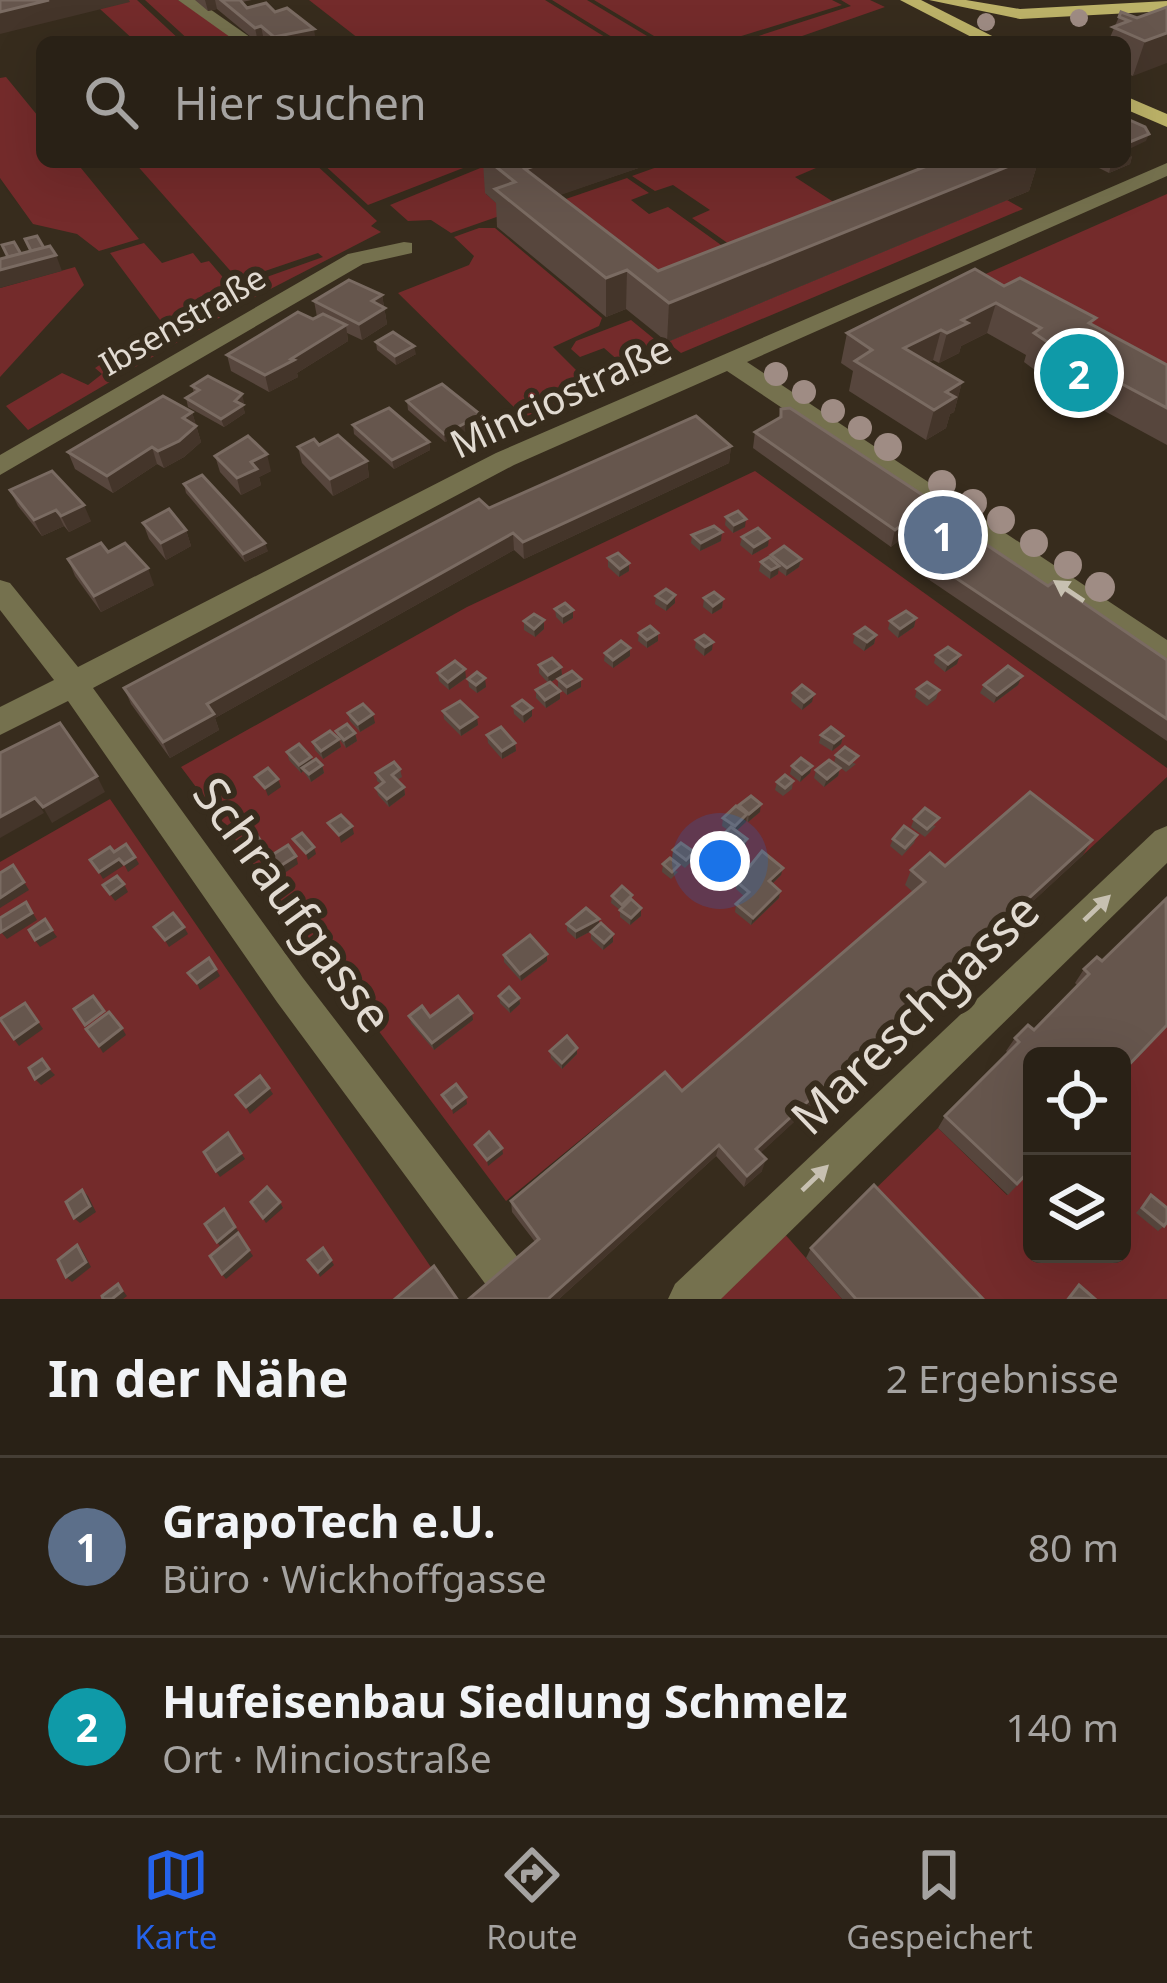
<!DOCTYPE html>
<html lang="de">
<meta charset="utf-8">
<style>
:root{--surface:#292116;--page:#31291f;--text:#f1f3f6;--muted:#a5a3a1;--line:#453e35;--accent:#2563eb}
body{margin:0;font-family:"Noto Sans",sans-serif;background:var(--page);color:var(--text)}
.controls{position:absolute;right:36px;bottom:36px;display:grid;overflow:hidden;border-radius:18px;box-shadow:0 12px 48px #0002}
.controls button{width:108px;height:108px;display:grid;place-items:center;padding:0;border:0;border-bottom:3px solid var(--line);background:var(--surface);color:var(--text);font:60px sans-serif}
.you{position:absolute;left:720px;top:861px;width:42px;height:42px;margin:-30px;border:9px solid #fff;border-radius:50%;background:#1a73e8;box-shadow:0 0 0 18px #1a73e833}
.badge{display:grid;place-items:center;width:78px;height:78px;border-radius:50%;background:var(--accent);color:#fff;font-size:39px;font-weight:700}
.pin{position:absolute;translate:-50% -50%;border:6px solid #fff;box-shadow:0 3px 12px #0006}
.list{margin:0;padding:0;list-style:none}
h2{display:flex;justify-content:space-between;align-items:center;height:156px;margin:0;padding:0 48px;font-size:51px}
h2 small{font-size:39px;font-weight:400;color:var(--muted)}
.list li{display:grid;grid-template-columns:78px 1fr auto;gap:36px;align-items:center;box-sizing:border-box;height:180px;padding:0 48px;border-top:3px solid var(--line)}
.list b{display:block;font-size:45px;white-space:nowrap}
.list p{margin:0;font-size:39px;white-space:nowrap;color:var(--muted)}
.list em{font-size:39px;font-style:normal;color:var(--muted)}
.icon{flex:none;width:66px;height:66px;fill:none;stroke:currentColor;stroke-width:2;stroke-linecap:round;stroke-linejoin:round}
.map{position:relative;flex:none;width:1167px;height:1299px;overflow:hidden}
.search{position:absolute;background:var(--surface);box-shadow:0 12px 48px #0002;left:36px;right:36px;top:36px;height:132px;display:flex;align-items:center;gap:30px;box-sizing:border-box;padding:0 42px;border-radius:18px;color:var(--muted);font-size:45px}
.sheet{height:516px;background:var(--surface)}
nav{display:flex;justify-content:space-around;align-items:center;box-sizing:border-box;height:168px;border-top:3px solid var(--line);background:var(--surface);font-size:33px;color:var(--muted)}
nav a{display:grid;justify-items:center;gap:6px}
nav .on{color:var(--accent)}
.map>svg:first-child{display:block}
.green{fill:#742b2b}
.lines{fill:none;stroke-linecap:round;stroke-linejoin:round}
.minor{fill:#75714e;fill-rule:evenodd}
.major{fill:#bcb268;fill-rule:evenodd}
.tree{fill:#9f8c84}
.wall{fill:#57463d}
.shaded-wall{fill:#44352a}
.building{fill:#66564d;stroke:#7a6b62;stroke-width:3}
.oneway{fill:#c7c0b1}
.labels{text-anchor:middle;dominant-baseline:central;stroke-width:12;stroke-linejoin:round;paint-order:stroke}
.far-street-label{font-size:33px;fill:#e2dbd2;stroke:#372c1d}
.street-label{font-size:39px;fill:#e2dbd2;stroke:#372c1d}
.near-street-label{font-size:48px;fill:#e2dbd2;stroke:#372c1d}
</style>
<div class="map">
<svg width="1167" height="1299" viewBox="0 0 1167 1299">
<rect width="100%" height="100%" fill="#372c1d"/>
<g class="green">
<path d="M128,0H137L182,42H136L100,9Z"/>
<path d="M145,0H178L241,42H191Z"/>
<path d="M309,0H545L613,42H363Z"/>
<path d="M552,0H587L657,42H620Z"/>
<path d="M594,0H832L842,5L722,42H664Z"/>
<path d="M841,0H870L885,7L785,42H740L851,6Z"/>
<path d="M6,77L42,121V162H76L139,239L99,251L77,234L33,224L0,178V78Z"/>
<path d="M134,162H313L377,221L371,226L381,232L253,298L28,430L6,406L62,373L88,385L102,374L95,368L163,324L110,253L144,243L162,263L193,253L201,263L209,261L233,289L323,257L318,253L247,277L235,276Z"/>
<path d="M321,162H475L476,163L368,205Z"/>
<path d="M495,162L486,194L508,213L451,233L431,220L408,221L390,205Z"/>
<path d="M671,162H818L823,165L795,177L835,203L753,261L692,218L710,210L673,185L655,191L632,176Z"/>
<path d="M627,178L649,193L631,200L649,214L668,207L749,265L684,291L560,201Z"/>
<path d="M1167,194V376L981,276Z"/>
<path d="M1007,200L1023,209L681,353L667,342Z"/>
<path d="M479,228H495L602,318L599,326L553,347L595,389L524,417L398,293L469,265L474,256L454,237Z"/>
<path d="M75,267L84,285L0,377V288Z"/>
<path d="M631,320L675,356L612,382L598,372L620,362L604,348L580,357L571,349L576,341Z"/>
<path d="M755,471L1167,768V777L1083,855L1022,808L680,1104L656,1078L506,1201L181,767L467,607Z"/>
<path d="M110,799L437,1276L410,1299H0V862Z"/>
<path d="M1167,1026V1299H965L868,1196L938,1128L1007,1195L1032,1170V1254H1122V1074Z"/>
<path d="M783,1232L842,1299H720Z"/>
</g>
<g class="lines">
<g class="minor">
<path d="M178,0H197L257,42H237Z"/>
<path d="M1167,163V176L747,362L1167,640V666L727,371L514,465L93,688L303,978L522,1263L529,1278L522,1293L509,1299L492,1293L277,1002L68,701L0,735V707L54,680L0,610V580L10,583L78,667L496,453Z"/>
<path d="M404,242L412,243V253L363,264L0,475V455L348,254Z"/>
<path d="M1167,826V863L721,1299H668L675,1284L1155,831Z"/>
</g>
<g class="major">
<path d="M900,0H921L1004,42H981Z"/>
<path d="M929,0H966L1020,9L1167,1V11L1020,19Z"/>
<path d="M1125,96L1167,114V127L1125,109Z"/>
</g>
</g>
<g class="tree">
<circle cx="1079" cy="18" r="9"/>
<circle cx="986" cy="22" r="9"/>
<circle cx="776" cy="374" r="12"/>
<circle cx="804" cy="392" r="12"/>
<circle cx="833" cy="411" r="12"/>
<circle cx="860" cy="428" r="12"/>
<circle cx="888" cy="447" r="14"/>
<circle cx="942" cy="484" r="14"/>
<circle cx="973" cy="503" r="14"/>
<circle cx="1001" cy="520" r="14"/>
<circle cx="1034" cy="543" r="14"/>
<circle cx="1068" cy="565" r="14"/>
<circle cx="1100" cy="587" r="15"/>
</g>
<g class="wall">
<path d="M195,0H252L242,2L247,8L275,12L316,42H257L217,9L208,11Z"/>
<path d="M1167,7L1133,76L1125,73V42H1108L1121,12L1137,18Z"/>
<path d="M1132,156L1130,164L1109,173L1087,162H1125Z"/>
<path d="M483,162H656L559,195L658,271L937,162H1038L1029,191L667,342L626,309L606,317L497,227L496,203L485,193Z"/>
<path d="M1004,286L1093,325L1167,365V445L1051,382L1024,362L1026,355L987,333L961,346L959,353L939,363L933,360L929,362L962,382L954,412L950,414L946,428L926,440L849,391L853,371L841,363L847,333Z"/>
<path d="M382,295L387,324L362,340L347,333L348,341L297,373L298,377L269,392L231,371L227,355L313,319L317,317L314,301Z"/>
<path d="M376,342L416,354L396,365L377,350Z"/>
<path d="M192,386L244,402L242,405L245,413L224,427L188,407L186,398L194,393Z"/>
<path d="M407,401L482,424L445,442L408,410Z"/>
<path d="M781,409L947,511L945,517L1048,586L1167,660V741L922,575L926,558L930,556L903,537L891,547L753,448L755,432L779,418Z"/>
<path d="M192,412L201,442L184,457L164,468L157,464L113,493L75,469L68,452Z"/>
<path d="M353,425L429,442L430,450L394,469L354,434Z"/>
<path d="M319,445L367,461L369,477L333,496L302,463L298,447Z"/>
<path d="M731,446L729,463L524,559L514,550L215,718L219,730L170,758L131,704L124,688L489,508Z"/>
<path d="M215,456L271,471L259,477L261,485L241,495L220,472Z"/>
<path d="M184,484L268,551L245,562L186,493Z"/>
<path d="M10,490L91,521L69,532L64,526L42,536L18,506Z"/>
<path d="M726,517L745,527L733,533L725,525Z"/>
<path d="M143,523L186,530L191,546L166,560L149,539Z"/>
<path d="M692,535L721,541L700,551L691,543Z"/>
<path d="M742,537L768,546L752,555L740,545Z"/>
<path d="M108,552L154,585L101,612L75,576L68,559Z"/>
<path d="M771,555L801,559L799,567L786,576L778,570V574L770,579L759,571L761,562L770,558Z"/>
<path d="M608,558L629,563V571L619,577L608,567Z"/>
<path d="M656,596L675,603L666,611L655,604Z"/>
<path d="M704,598L723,599L722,608L712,614L703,607Z"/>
<path d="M555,609L573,610V618L563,624L556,617Z"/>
<path d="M916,618L914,627L898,638L888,629L890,621Z"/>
<path d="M544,620V629L535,637L524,630V621Z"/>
<path d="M639,633L658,641L647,648L638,641Z"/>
<path d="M855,634L876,635L874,644L864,651L853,643Z"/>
<path d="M696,640L712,650L704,656L695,648Z"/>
<path d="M605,653L630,656L613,668L604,661Z"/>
<path d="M936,655L957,664L945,672L934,663Z"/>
<path d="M539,665L561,667L562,675L551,682L560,691V699L546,708L536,698V690L548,683L539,673Z"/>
<path d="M438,673L466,678L449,690L439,681Z"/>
<path d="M468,679L486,687L477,693L469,687Z"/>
<path d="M558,679H581V687L567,695L558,687Z"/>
<path d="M984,685H1018L994,703L980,693Z"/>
<path d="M917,689L939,690L936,699L927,706L915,697Z"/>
<path d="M793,693L812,702L802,710L791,701Z"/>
<path d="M513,706L532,708V716L524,723L514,714Z"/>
<path d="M443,711L478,725L461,736L444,719Z"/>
<path d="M348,713L375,723L360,732L350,721Z"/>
<path d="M336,731L355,733L357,741L346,748L339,739L341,747L323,759L315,750L313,742L338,739Z"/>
<path d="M487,735L515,743L516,751L502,759L488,743Z"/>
<path d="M821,735L843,736L841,744L832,751L819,743Z"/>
<path d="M287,752L322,765L324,773L311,782L303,771L301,773L289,760Z"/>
<path d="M836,755L856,764L846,772L834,763Z"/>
<path d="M792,766L810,773L800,782L790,774Z"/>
<path d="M840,768L838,776L824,787L814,778L816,770Z"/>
<path d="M400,769L402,777L397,780L404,787L405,795L389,807L378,795L376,788L381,784L377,781L376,773Z"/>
<path d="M793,781L792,789L783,796L775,790L777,782Z"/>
<path d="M739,805L760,812L748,822L746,820L736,831L747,839L745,847L732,861L728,858L727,863L715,874L701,863L702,856L716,845L717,841L728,830L722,826L723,818L738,808Z"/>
<path d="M914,819L936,826L925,837L911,827Z"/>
<path d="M917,835L914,843L902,856L890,846L893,839Z"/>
<path d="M673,850L694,852L693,860L685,868L672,858Z"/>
<path d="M1083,855L760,1153L762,1171L744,1187L716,1156L559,1299H469L535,1242L512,1212L511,1201L682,1091L913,892L905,885L911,870Z"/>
<path d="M663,864L678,872L671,879L662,872Z"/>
<path d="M781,875L772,884L780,891L779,898L751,925L735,912L736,904L744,896L736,889L737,882Z"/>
<path d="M632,895V900L641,908V916L630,925L620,917V910L611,903L612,896Z"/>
<path d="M567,924L599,925L613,942L603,950L591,939V932L595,929L576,939L567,931Z"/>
<path d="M547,954V961L521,981L504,962V955Z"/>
<path d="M1084,969L1167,1026L1122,1074V1056L1032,1170L1008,1195L938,1128L945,1116L1008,1053L1006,1051L1015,1038L1034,1030L1077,985L1075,983Z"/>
<path d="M499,996L519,998L520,1004L510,1013L500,1003Z"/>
<path d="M409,1016L430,1017L473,1020L434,1050L411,1023Z"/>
<path d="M550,1051L577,1054L562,1069L551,1058Z"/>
<path d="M1151,1195L1164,1226L1158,1231L1136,1213Z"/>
<path d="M811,1248L983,1299H842L806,1258Z"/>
</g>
<g class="shaded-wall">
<path d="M49,0H129L130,2L0,34V12Z"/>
<path d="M205,0H215L217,9L208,11Z"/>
<path d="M261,26L264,41L258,42L255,28Z"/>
<path d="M314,29L316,42H275L274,37Z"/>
<path d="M1167,33V63L1133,76L1145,41Z"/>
<path d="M1149,134L1146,141L1125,151V144Z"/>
<path d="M1132,156L1130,164L1109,173L1111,165L1119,162H1125V159Z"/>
<path d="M546,162H656L526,207L525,169Z"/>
<path d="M1019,162H1038L1029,191L667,342L669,303Z"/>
<path d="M56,255L62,271L0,288V270Z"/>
<path d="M627,270L626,309L606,317V278Z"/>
<path d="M382,295L387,324L362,340L359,324L372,301Z"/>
<path d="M996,303L987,333L961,346L959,353L939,363L947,333L962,320Z"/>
<path d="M346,325L348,341L297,373L298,377L269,392L265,375Z"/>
<path d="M941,330L933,360L897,378L904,348Z"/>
<path d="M414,346L416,354L396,365L395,356Z"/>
<path d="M962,382L954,412L950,414L946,428L926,440L934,410L946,392Z"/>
<path d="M242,394L244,402L241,406L243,405L245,413L224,427L221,419Z"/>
<path d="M192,412L201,442L184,457L164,468L158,451L183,418Z"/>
<path d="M481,415L482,424L445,442L444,434Z"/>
<path d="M429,442L430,450L394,469L392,460Z"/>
<path d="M731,446L729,463L524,559L523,542Z"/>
<path d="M152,447L157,464L113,493L107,476Z"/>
<path d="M267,454L271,471L259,477L261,485L241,495L237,478L251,462Z"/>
<path d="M367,461L369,477L333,496L330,479Z"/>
<path d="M84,505L91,521L69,532L61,516Z"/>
<path d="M56,510L64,526L42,536L34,520Z"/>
<path d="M746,519L745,527L733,533L734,525Z"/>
<path d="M907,521L903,537L891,547L895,530Z"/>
<path d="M186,530L191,546L166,560L161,543Z"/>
<path d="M722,532L721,541L700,551L701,543Z"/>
<path d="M513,533L514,550L215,718L219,730L170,758L163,742L207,704Z"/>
<path d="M769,538L768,546L752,555L754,547Z"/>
<path d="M265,543L268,551L245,562L243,554Z"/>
<path d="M801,559L799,567L786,576L787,568Z"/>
<path d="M629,563V571L619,577L620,569Z"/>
<path d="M779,566L778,574L770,579L771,570Z"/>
<path d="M148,568L154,585L101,612L94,596Z"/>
<path d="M675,595V603L666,611L667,603Z"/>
<path d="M723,599L722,608L712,614L713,606Z"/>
<path d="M573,610V618L563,624V616Z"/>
<path d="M916,618L914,627L898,638L900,629Z"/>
<path d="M544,620V629L535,637L534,629Z"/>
<path d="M658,633V641L647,648V640Z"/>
<path d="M876,635L874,644L864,651L867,642Z"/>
<path d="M713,642L712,650L704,656L705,647Z"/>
<path d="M630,648V656L613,668V660Z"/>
<path d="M960,655L957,664L945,672L948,664Z"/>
<path d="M561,667L562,675L549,683L548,675Z"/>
<path d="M465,669L466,678L449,690L448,682Z"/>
<path d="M1022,676L1018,685L994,703L997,695Z"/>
<path d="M485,678L486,687L477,693L476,685Z"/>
<path d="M581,679V687L567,695V687Z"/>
<path d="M560,691V699L546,708L545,700Z"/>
<path d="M814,694L812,702L802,710L804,702Z"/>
<path d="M532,708V716L524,723L523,714Z"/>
<path d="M373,714L375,723L360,732L358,724Z"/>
<path d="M477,717L478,725L461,736L460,728Z"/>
<path d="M355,733L357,741L346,748L344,740Z"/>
<path d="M843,736L841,744L832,751L834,743Z"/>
<path d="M339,739L341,747L323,759L321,751Z"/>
<path d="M515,743L516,751L502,759V751Z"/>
<path d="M311,757L313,764L302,768L303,771L301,773L299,765Z"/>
<path d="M322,765L324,773L311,782L309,774Z"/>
<path d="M812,766L810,773L800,782L802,774Z"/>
<path d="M840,768L838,776L824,787L827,779Z"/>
<path d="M97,776L105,792L52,823L43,807Z"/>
<path d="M278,779L281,787L268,796L265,788Z"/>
<path d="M404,787L405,795L389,807L387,799Z"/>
<path d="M35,798L44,813L0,838V817Z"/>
<path d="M761,804L760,812L748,822L749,814Z"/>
<path d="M747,814L746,822L733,834L735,826Z"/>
<path d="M352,826L354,834L341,843L339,835Z"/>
<path d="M747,839L745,847L732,861L733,853Z"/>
<path d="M1092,840L1083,855L753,1160L756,1149Z"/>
<path d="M265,847L268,854L254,863L251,856Z"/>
<path d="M314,847L316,854L308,860L306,853Z"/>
<path d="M728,855L727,863L715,874L716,867Z"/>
<path d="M296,856L298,864L280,876L277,868Z"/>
<path d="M135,857L139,864L128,872L124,864Z"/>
<path d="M119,859L123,866L103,879L99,872Z"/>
<path d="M783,868L781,875L767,889L769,881Z"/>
<path d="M24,882L29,890L0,908V898Z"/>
<path d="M124,884L128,892L115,901L110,894Z"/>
<path d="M780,891L779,898L751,925L753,918Z"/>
<path d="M26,902L37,920L7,939L1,932Z"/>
<path d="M641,908V916L630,925L631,918Z"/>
<path d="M599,919V927L576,939V931Z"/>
<path d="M184,927L188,934L169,947L165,940Z"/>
<path d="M52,930L57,937L40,947L35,940Z"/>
<path d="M613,934V942L603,950L604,943Z"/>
<path d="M547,954V961L521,981L520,974Z"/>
<path d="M216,969L220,976L200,990L197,983Z"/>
<path d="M519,998L520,1004L510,1013L509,1006Z"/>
<path d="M25,1003L43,1029L19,1046L14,1039Z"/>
<path d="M472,1013L473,1020L434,1050L432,1043Z"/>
<path d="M122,1028L126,1035L103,1053L99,1046Z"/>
<path d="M577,1048V1054L562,1069V1063Z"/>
<path d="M49,1069L55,1075L41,1085L35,1079Z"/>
<path d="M269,1088L273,1094L250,1114L246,1107Z"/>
<path d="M466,1097L467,1104L453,1114L452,1108Z"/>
<path d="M719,1145L716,1156L559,1299H548Z"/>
<path d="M502,1148L503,1154L488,1166L487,1160Z"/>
<path d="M241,1153L245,1159L220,1177L216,1171Z"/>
<path d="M766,1159L762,1171L744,1187L747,1176Z"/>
<path d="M82,1190L88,1196L96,1212L80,1223L74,1218Z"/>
<path d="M280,1202L283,1208L266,1223L263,1218Z"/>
<path d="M235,1227L239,1232L221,1247L217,1242Z"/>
<path d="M77,1245L82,1250L91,1267L72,1282L66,1277Z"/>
<path d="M249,1250L253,1256L226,1279L222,1274Z"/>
<path d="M331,1260L334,1265L320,1277L318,1272Z"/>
<path d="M118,1284L127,1296L123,1299H112Z"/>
</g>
<g class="building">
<path d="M0,0H49L0,12Z"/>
<path d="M221,0H240L247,8L266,3L275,12L287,8L314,29L274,37L261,26L255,28Z"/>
<path d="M1167,7V33L1145,41L1113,27L1129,21L1119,17L1121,12L1137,18Z"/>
<path d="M1125,118L1145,127L1149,134L1125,144Z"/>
<path d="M490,162H546L525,169L658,271L937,162H1019L669,303L627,270L606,278L495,189L515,182Z"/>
<path d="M37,236L44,248L31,251L25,239Z"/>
<path d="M14,242L21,254L8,257L2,245Z"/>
<path d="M50,246L56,255L0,270V259Z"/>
<path d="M975,269L1004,286L1020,278L1096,318L1089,323L1167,365V408L1062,352L1034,333L1041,328L996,303L962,320L968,323L947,333L941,330L904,348L962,382L946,392L955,397L934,410L855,361L872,350L847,333Z"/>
<path d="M349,280L382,295L372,301L385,308L359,324L314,301Z"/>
<path d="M298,312L313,319L323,314L346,325L291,359L294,360L265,375L227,355Z"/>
<path d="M393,332L414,346L395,356L376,342Z"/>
<path d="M208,376L242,394L235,401L243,405L221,419L186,398L199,390L192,386Z"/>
<path d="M442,384L481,415L444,434L407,401Z"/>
<path d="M163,396L192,412L183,418L196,426L179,441L158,451L152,447L107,476L68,452Z"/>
<path d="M389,408L429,442L392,460L353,425Z"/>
<path d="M790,408L947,511L942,514L948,519L1048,586L1053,582L1167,660V719L926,558L944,546L907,521L895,530L755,432L781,417V409Z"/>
<path d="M696,416L731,446L523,542L513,533L207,704L214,714L163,742L124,688L479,499L489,508Z"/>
<path d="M338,435L367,461L330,479L298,447L314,439L319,445Z"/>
<path d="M248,436L267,454L251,462L257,469L237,478L215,456Z"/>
<path d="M52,471L84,505L61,516L56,510L34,520L10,490Z"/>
<path d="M202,475L265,543L243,554L184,484Z"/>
<path d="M169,509L186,530L161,543L143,523Z"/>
<path d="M738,511L746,519L734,525L726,517Z"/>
<path d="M714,526L722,532L701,543L692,535Z"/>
<path d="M758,528L769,538L754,547L742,537Z"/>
<path d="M101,543L108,552L125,543L148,568L94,596L68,559Z"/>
<path d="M784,546L801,559L787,568L771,555Z"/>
<path d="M618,553L629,563L620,569L608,558Z"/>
<path d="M769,557L779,566L771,570L761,562Z"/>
<path d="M666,589L675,595L667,603L656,596Z"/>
<path d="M714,592L723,599L713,606L704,598Z"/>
<path d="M565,603L573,610L563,616L555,609Z"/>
<path d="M906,611L916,618L900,629L890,621Z"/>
<path d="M534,614L544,620L534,629L524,621Z"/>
<path d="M650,626L658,633L647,640L639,633Z"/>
<path d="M865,627L876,635L867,642L855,634Z"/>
<path d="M704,635L713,642L705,647L696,640Z"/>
<path d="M621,641L630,648L613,660L605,653Z"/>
<path d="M948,647L960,655L948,664L936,655Z"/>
<path d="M552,658L561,667L548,675L539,665Z"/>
<path d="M455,661L465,669L448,682L438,673Z"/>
<path d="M1008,666L1022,676L997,695L984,685Z"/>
<path d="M572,671L581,679L567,687L558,679Z"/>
<path d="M477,672L485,678L476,685L468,679Z"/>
<path d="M550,682L560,691L545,700L536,690Z"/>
<path d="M927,682L939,690L929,698L917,689Z"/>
<path d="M802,685L814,694L804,702L793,693Z"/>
<path d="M522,700L532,708L523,714L513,706Z"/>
<path d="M460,701L477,717L460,728L443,711Z"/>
<path d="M363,704L373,714L358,724L348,713Z"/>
<path d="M60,723L97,776L43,807L35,798L0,817V753Z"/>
<path d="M347,724L355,733L344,740L336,731Z"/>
<path d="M501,727L515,743L502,751L487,735Z"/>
<path d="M831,727L843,736L834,743L821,735Z"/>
<path d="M330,731L339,739L321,751L313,742Z"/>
<path d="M299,744L311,757L299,765L287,752Z"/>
<path d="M845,747L858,756L849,764L836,755Z"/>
<path d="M801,758L812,766L802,774L792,766Z"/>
<path d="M316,759L322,765L309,774L302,768Z"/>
<path d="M829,760L840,768L827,779L816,770Z"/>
<path d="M394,762L400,769L392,775L404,787L387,799L376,788L384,782L376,773Z"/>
<path d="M268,768L278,779L265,788L255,777Z"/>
<path d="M785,775L793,781L785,788L777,782Z"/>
<path d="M1030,792L1092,840L756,1149L766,1159L747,1176L719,1145L548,1299H469L539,1239L511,1201L665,1072L682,1091L925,882L911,870L930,853L945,866Z"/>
<path d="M751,796L761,804L749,814L739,805Z"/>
<path d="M736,806L747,814L735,826L723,818Z"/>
<path d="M925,808L939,818L927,829L914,819Z"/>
<path d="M341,815L352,826L339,835L328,823Z"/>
<path d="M904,826L917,835L905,848L893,839Z"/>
<path d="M731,827L747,839L733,853L717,841Z"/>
<path d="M302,833L314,847L306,853L293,839Z"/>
<path d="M256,834L265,847L251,856L241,843Z"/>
<path d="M681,843L694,852L686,860L673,850Z"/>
<path d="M126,844L135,857L124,864L119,859L99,872L90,860L110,847L114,852Z"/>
<path d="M715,844L728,855L716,867L702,856Z"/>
<path d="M288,845L296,856L277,868L269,857Z"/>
<path d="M762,851L783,868L769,881L780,891L753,918L736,904L749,892L737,882Z"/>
<path d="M670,858L679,865L672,872L663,864Z"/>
<path d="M13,865L24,882L0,898V873Z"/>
<path d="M117,876L124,884L110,894L103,885Z"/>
<path d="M622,886L632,895L622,905L612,896Z"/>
<path d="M631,899L641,908L631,918L620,910Z"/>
<path d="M1166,899L1167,1025L1122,1072V1056H1032V1168L1017,1184L945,1116L1019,1042L1015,1038L1028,1025L1034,1030L1089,974L1084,969L1097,957L1102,961Z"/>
<path d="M26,902L32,913L1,932L0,918Z"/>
<path d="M586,908L599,919L576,931L567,924Z"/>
<path d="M173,913L184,927L165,940L154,927Z"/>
<path d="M45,919L52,930L35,940L29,930Z"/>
<path d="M601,923L613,934L604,943L591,932Z"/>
<path d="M530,935L547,954L520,974L504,955Z"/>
<path d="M209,958L216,969L197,983L188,973Z"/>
<path d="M509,987L519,998L509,1006L499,996Z"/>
<path d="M93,996L104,1011L85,1025L74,1009Z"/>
<path d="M458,996L472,1013L432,1043L409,1016L422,1006L430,1017Z"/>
<path d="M25,1003L38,1022L14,1039L0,1019Z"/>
<path d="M109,1012L122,1028L99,1046L86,1029Z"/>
<path d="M567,1036L577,1048L562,1063L550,1051Z"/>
<path d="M42,1059L49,1069L35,1079L29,1068Z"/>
<path d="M260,1076L269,1088L246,1107L236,1095Z"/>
<path d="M456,1084L466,1097L452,1108L442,1095Z"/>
<path d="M489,1132L502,1148L487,1160L475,1145Z"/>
<path d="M228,1133L241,1153L216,1171L204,1152Z"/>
<path d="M874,1185L983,1299H856L811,1248Z"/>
<path d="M267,1187L280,1202L263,1218L251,1202Z"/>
<path d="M82,1190L90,1206L74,1218L66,1202Z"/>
<path d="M1151,1195L1167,1208V1222L1164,1226L1142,1208Z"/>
<path d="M224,1209L235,1227L217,1242L205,1224Z"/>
<path d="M238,1233L249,1250L222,1274L210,1256Z"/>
<path d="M77,1245L86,1262L66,1277L58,1260Z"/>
<path d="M323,1248L331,1260L318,1272L308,1260Z"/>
<path d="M434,1266L457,1299H395Z"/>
<path d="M118,1284L122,1291L112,1299H103L102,1296Z"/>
<path d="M1079,1285L1095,1299L1069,1298Z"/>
</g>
<defs><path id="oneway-solid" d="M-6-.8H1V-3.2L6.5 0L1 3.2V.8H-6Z" transform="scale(3)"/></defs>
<g class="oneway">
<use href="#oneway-solid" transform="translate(1069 591) rotate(-146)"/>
<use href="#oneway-solid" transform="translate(1097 908) rotate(-44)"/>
<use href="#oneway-solid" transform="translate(815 1178) rotate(-44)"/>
</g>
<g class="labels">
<g class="far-street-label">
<text transform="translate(182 320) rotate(-30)">Ibsenstraße</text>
</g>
<g class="street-label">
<text transform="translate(560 395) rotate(-25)">Minciostraße</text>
</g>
<g class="near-street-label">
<text transform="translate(294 904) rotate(54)">Schraufgasse</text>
<text transform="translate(914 1013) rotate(-44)">Mareschgasse</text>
</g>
</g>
</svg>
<div class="controls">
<button><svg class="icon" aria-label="locate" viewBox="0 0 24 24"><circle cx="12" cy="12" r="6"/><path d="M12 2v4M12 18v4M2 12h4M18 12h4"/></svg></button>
<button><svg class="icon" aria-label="layers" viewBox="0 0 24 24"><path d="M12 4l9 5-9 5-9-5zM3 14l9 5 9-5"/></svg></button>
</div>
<div class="you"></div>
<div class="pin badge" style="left:943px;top:535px;background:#5c6f8a">1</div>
<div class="pin badge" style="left:1079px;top:373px;background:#0f9aa8">2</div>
<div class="search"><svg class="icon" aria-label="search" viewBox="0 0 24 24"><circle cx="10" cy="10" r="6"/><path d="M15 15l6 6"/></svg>Hier suchen</div>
</div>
<section class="sheet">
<h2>In der Nähe<small>2 Ergebnisse</small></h2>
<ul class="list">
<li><span class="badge" style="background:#5c6f8a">1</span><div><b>GrapoTech e.U.</b><p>Büro · Wickhoffgasse</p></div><em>80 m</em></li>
<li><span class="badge" style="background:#0f9aa8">2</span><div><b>Hufeisenbau Siedlung Schmelz</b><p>Ort · Minciostraße</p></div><em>140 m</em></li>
</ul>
</section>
<nav>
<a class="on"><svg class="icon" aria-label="map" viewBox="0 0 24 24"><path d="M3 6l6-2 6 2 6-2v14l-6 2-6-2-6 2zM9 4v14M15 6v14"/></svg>Karte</a>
<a><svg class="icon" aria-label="directions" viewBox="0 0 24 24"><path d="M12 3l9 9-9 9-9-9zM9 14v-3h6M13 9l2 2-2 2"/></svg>Route</a>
<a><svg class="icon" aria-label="saved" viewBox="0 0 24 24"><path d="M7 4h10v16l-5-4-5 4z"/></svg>Gespeichert</a>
</nav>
